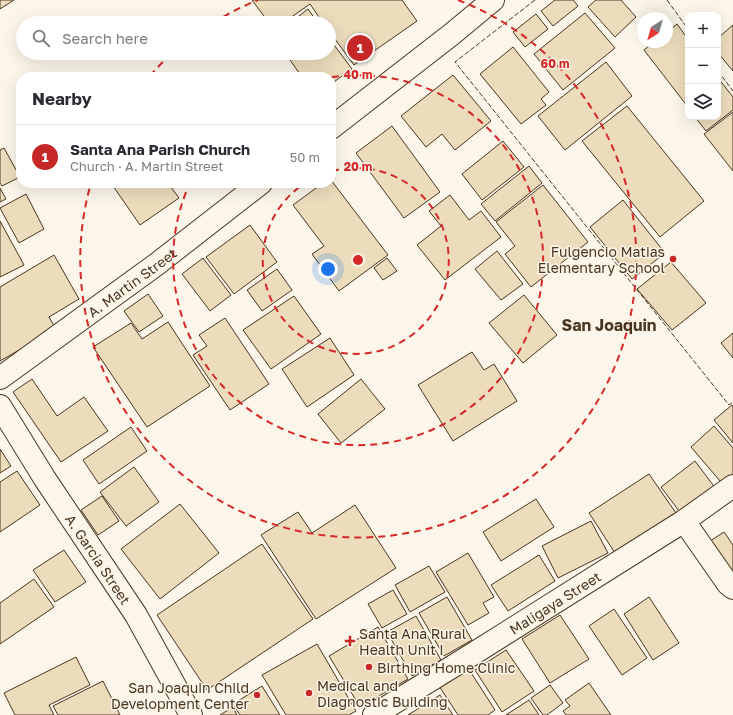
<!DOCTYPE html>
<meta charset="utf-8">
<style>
:root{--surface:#fff;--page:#f2f2f3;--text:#2b2b33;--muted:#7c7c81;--line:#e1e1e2;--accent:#c62828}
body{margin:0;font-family:"Golos Text",sans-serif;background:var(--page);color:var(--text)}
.controls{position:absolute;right:12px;top:12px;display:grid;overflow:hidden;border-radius:8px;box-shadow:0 4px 16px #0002}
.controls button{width:36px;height:36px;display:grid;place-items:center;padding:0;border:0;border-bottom:1px solid var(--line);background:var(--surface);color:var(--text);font:20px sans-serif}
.compass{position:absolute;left:637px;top:12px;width:36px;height:36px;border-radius:50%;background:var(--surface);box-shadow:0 4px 16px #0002;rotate:217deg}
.you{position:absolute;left:328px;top:269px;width:14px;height:14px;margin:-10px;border:3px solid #fff;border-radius:50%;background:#1a73e8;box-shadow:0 0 0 6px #1a73e833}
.badge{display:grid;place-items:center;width:26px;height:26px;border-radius:50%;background:var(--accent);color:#fff;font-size:13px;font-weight:700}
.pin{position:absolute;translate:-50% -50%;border:2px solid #fff;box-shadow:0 1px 4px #0006}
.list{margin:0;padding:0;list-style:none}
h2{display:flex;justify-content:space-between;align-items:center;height:52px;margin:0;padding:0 16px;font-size:17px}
h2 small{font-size:13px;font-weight:400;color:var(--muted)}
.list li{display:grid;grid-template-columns:26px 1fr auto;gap:12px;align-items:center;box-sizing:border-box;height:64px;padding:0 16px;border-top:1px solid var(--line)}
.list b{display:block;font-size:15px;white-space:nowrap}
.list p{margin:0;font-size:13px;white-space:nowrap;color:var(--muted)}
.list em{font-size:13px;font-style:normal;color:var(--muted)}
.icon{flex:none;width:22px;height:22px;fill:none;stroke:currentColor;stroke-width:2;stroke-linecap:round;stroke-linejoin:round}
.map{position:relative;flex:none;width:733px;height:715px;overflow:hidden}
.search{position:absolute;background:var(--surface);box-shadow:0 4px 16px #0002;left:16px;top:16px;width:320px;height:44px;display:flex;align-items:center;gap:10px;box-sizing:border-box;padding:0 14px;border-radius:22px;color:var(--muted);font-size:15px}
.panel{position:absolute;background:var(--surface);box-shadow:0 4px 16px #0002;left:16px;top:72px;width:320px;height:116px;border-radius:16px}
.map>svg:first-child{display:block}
.building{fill:#ecdcbc;stroke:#4a3520}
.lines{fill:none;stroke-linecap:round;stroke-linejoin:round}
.street-casing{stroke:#4a3520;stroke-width:24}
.street{stroke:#fbf6e9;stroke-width:22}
.fence{stroke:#4a3520;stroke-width:1;stroke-dasharray:5 2;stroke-linecap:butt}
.ring{fill:none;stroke:#d62828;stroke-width:2;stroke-dasharray:7 5}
.poi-dot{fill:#c62828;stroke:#fbf6e9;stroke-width:1.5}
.labels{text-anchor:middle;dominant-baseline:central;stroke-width:3;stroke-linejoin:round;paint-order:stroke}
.poi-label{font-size:14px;fill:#4a3520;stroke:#fbf6e9;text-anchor:start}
.street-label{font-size:14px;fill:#4a3520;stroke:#fbf6e9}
.quarter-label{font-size:16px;font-weight:bold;fill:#4a3520;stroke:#fbf6e9}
.centre{fill:#d62828;stroke:#fbf6e9;stroke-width:2}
.ring-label{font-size:12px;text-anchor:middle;font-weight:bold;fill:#d62828;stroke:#fbf6e9;stroke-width:3;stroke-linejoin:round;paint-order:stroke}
</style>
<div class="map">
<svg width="733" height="715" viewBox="0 0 733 715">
<rect width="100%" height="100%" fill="#fbf6e9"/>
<g class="building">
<path d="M0,0H14L0,9Z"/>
<path d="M252,0H402L417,21L354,65L329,31V23H323L310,4L283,23H269Z"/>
<path d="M555,0H573L578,6L553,26L541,11Z"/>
<path d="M596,0H621L636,17L615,37L588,7Z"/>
<path d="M308,9L318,23H290Z"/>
<path d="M585,13L615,48L563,90L534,54Z"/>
<path d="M536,14L548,29L525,47L513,32Z"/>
<path d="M677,24L688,39V107L644,50L654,42H667V32Z"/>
<path d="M733,25V71L718,53V38Z"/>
<path d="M329,38L352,69L331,84V77H302L285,53H329Z"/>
<path d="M513,47L549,92L541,99L546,105L521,124L480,74Z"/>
<path d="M606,62L632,96L565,150L538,116Z"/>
<path d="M453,75L491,121L455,150L442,134L426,147L401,116Z"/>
<path d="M718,78L733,97V110L706,131L695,117H718Z"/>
<path d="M627,106L704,201L660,237L582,141Z"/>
<path d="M733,112V171L704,134Z"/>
<path d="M392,126L440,192L404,218L356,153Z"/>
<path d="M503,141L524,167L482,200L462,174Z"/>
<path d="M4,148L20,177L2,186L0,183V150Z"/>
<path d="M529,166L542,183L495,221L481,204Z"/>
<path d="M331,180L388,255L339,291L312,254L324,246L293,205L323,183H331Z"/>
<path d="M117,183H168L179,198L140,225L113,186Z"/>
<path d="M543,185L588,242L531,287L505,254L515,246L496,222Z"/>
<path d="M0,188L6,199L0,202Z"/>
<path d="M26,194L44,229L19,243L0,208Z"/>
<path d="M450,195L469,220L481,211L501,237L445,280L417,245L441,226L429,211Z"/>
<path d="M623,200L665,253L632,279L590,227Z"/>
<path d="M0,221L24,265L0,277Z"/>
<path d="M250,225L277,262L234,294L206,257Z"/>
<path d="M497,251L523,284L501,300L475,269Z"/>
<path d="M54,255L79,299L49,317L56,329L0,361V287Z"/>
<path d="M203,258L231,295L210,311L182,274Z"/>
<path d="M387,258L397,271L383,280L374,268Z"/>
<path d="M671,262L706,303L672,330L637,289Z"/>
<path d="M277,269L292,290L262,311L247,290Z"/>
<path d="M148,294L163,316L139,332L124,311Z"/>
<path d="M524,295L557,335L523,363L489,323Z"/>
<path d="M294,296L321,334L271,369L243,330Z"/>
<path d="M225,318L269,384L230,410L193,355L207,346L199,335Z"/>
<path d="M168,322L210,386L147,427L93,347L131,323L142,339Z"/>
<path d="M733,333V358L721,343Z"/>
<path d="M330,338L354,375L307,407L282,369Z"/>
<path d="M472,352L484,370L494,364L517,401L453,441L418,385Z"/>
<path d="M32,379L57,416L84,397L108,431L61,462L13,392Z"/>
<path d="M361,379L385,409L341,443L318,414Z"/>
<path d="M732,405L733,407V443L714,420Z"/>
<path d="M714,426L733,448V483L726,488L691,447Z"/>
<path d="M131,427L147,451L99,484L83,460Z"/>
<path d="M0,449L11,466L0,473Z"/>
<path d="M695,461L716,489L682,515L661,487Z"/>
<path d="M134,467L159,502L126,526L100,492Z"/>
<path d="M17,471L40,505L0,532V482Z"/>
<path d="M649,474L678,516L617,556L589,513Z"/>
<path d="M102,496L119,521L98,535L81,510Z"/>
<path d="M536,499L554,527L501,561L483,532Z"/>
<path d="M180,504L219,553L160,599L121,549Z"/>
<path d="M355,505L396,568L316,619L261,535L298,512L312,533Z"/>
<path d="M591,521L608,553L558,578L542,546Z"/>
<path d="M724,532L733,545V583L704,545Z"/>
<path d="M262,544L313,619L207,690L157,615Z"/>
<path d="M64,550L86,582L55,602L33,570Z"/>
<path d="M468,553L494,597L483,603L489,613L468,625L436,572Z"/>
<path d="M539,555L555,581L508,611L491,585Z"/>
<path d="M429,566L445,592L410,612L395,585Z"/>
<path d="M34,579L54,607L0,644V603Z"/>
<path d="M393,590L407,614L382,628L368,604Z"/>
<path d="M447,597L472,640L444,656L419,613Z"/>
<path d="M649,597L679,643L653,660L624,614Z"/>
<path d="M614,609L647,658L622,675L589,626Z"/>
<path d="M560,615L589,659L550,683L522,639Z"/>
<path d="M416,616L441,660L412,676L387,632Z"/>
<path d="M378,627L408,679L360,707L329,656Z"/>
<path d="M317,644L356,711L349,715H286L262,675Z"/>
<path d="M506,650L534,691L502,712L475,670Z"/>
<path d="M76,657L90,685L49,705L54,715H15L4,693Z"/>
<path d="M468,668L495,710L488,715H458L439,686Z"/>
<path d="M103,681L120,715H58L53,706Z"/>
<path d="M589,683L611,715H566L563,711L570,706L565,700Z"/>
<path d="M550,685L563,703L547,715H543L531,698Z"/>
<path d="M262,686L280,715H240L233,704Z"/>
<path d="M440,695L453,715H408Z"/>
<path d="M529,700L539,715H506Z"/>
<path d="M233,707L237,715H220Z"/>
</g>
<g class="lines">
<g class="street-casing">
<g id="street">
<path d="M331,128L452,34L493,0"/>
<path id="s1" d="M0,378L157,264L261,183"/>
<path id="s2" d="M0,406L45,479L136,615L191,715"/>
<path d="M684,521L728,584L733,588"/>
<path id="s3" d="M374,715L468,657L684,521L733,486"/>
</g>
</g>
<use href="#street" class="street"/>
<g class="fence">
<path d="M535,0L455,62L729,405L733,402"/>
<path d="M667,0L688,29"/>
<path d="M718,71L733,91"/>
</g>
</g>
<g class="ring">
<path d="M332 171A93 93 0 1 1 305 183"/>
<path d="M332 77A185 185 0 1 1 190 183"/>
<path d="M150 76A278 278 0 0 1 172 53M213 23A278 278 0 0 1 258 0M458 0A278 278 0 1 1 91 183"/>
</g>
<g class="poi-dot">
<circle cx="673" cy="259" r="4"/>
<path d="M348 635h4v4h4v4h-4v4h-4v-4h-4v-4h4z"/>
<circle cx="369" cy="667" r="4"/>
<circle cx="309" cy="693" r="4"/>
<circle cx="257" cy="695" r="4"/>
</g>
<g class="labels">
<g class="poi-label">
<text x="665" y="251" text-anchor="end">Fulgencio Matias<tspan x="665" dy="16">Elementary School</tspan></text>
<text x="359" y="633">Santa Ana Rural<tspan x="359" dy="16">Health Unit I</tspan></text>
<text x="377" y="667">Birthing Home Clinic</text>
<text x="317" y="685">Medical and<tspan x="317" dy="16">Diagnostic Building</tspan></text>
<text x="249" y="687" text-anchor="end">San Joaquin Child<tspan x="249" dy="16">Development Center</tspan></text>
</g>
<g class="street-label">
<text stroke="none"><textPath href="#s1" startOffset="163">A. Martin Street</textPath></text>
<text stroke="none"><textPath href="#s2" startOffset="182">A. Garcia Street</textPath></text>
<text stroke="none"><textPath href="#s3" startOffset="213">Maligaya Street</textPath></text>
</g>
<g class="quarter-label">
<text x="609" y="325">San Joaquin</text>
</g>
</g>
<circle cx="358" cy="260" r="6" class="centre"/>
<g class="ring-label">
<text x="555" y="68">60 m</text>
<text x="358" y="79">40 m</text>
<text x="358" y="171">20 m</text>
</g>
</svg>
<div class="controls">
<button>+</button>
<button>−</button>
<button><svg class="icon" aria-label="layers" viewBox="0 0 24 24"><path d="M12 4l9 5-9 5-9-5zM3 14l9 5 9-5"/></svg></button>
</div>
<svg class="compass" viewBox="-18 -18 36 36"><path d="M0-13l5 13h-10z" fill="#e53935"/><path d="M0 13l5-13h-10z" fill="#7c7c81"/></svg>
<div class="you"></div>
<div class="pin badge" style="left:360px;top:48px">1</div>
<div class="search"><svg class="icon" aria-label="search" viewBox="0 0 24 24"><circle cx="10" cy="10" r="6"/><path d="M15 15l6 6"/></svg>Search here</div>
<section class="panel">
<h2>Nearby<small></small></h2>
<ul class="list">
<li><span class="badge">1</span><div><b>Santa Ana Parish Church</b><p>Church · A. Martin Street</p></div><em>50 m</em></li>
</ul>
</section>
</div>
